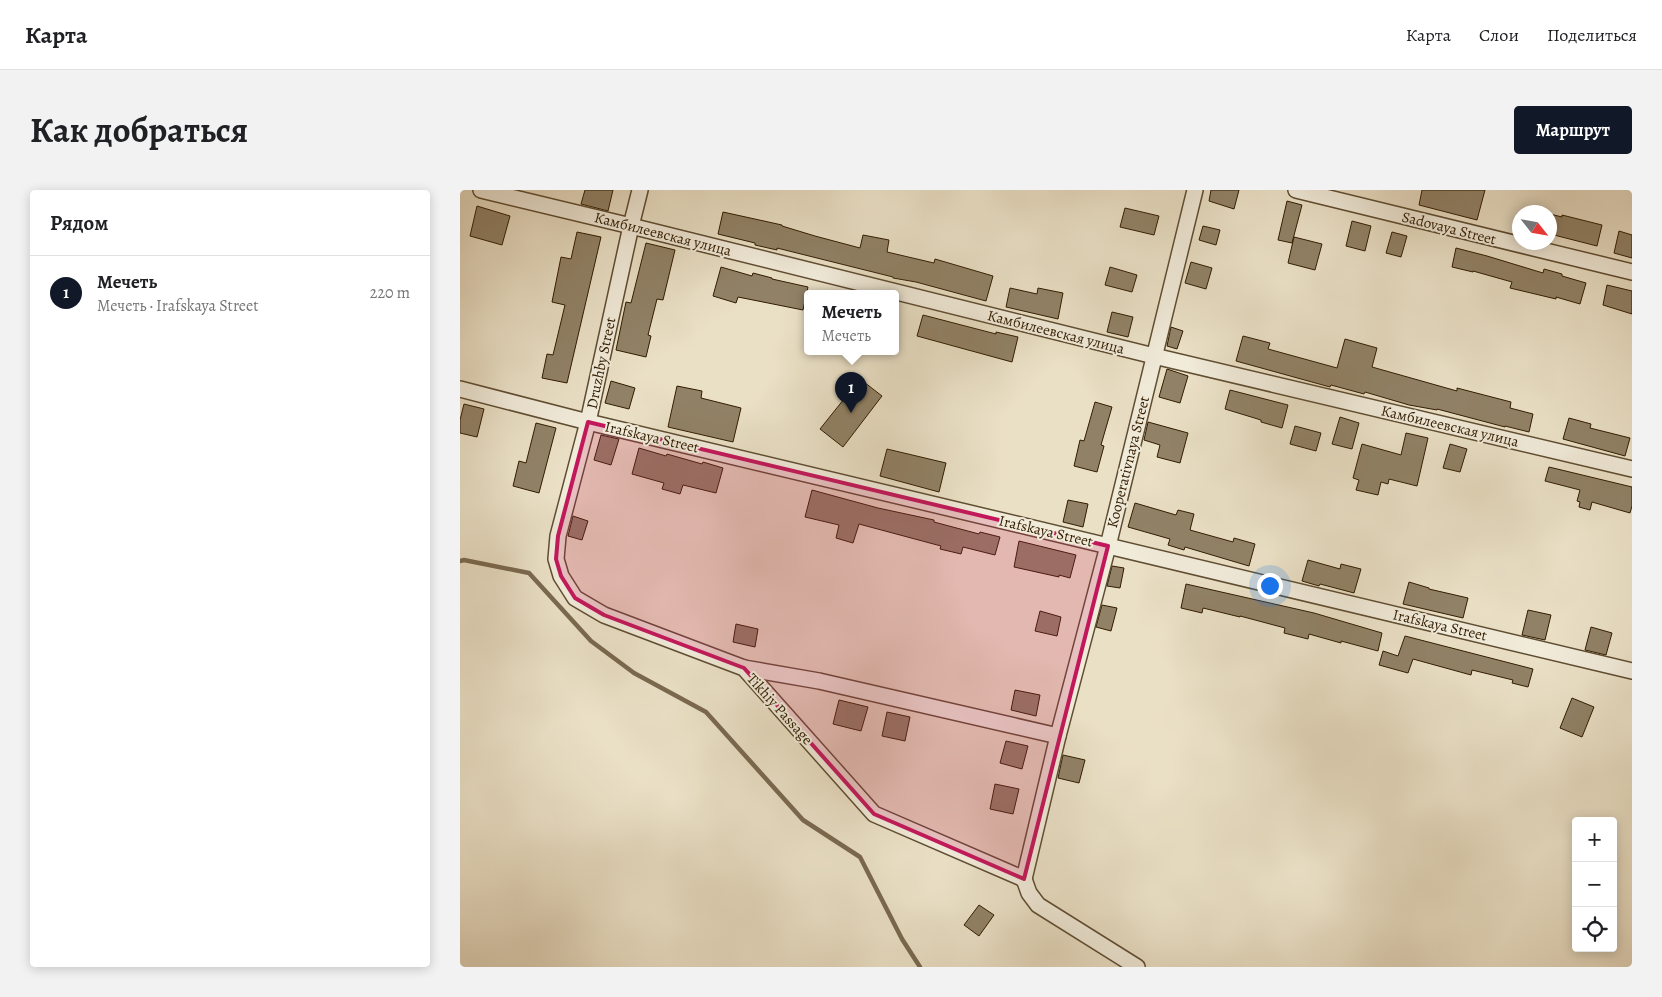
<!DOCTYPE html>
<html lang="ru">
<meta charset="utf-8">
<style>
:root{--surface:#fff;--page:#f2f2f2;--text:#202124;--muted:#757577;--line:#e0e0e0;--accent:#111827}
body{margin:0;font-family:Alegreya,serif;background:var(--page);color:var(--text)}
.controls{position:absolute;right:15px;bottom:15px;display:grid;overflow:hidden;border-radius:5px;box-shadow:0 2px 12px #0003}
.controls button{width:45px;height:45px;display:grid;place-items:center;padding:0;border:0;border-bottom:1px solid var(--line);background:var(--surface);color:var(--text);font:25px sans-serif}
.compass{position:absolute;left:1052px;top:15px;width:45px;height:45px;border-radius:50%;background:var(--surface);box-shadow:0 2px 12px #0003;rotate:121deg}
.you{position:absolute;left:809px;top:395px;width:18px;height:18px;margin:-12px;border:4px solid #fff;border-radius:50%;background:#1a73e8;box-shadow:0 0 0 8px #1a73e833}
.badge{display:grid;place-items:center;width:32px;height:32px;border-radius:50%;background:var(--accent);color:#fff;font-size:16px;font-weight:700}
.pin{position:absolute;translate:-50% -41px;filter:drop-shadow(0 1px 2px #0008)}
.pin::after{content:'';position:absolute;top:26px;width:18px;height:15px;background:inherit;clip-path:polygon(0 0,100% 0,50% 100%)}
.popup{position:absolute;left:344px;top:100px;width:95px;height:65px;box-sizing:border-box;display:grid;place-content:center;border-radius:5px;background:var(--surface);filter:drop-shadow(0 1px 4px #0005);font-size:16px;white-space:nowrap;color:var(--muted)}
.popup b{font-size:19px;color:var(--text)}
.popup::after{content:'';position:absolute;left:50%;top:100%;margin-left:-10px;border:10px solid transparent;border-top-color:var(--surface)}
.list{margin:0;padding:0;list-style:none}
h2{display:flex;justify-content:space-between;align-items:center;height:65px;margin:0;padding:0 20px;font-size:21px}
h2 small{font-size:16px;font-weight:400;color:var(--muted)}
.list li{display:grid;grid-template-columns:32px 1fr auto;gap:15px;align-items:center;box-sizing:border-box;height:75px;padding:0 20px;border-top:1px solid var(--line)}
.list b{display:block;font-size:19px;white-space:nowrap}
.list p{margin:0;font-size:16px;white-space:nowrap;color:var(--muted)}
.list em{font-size:16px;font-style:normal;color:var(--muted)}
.icon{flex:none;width:28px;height:28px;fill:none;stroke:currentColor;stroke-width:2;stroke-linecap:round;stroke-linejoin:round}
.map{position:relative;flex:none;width:1172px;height:777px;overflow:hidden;border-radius:5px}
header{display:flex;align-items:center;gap:30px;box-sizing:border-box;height:70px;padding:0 25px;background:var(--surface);border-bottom:1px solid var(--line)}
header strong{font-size:24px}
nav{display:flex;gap:28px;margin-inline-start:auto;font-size:18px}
.intro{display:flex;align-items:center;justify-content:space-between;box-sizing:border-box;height:120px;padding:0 30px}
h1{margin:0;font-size:35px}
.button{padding:12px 22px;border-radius:5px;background:var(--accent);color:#fff;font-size:18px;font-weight:700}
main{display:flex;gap:30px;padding:0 30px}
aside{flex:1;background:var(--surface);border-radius:5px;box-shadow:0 2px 12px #0003}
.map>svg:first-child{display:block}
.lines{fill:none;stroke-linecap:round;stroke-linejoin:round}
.stream{stroke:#7a694f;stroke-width:4.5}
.building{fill:#918267;stroke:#311c00}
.street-casing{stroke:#5f4d32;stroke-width:18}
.street{stroke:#f1ebda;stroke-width:15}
.marked{fill:#c2185b;fill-opacity:0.2;stroke:#c2185b;stroke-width:4;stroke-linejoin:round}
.labels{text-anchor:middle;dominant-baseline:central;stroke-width:4;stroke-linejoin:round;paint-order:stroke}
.street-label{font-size:15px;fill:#311c00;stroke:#f1ebda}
</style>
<header>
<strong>Карта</strong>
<nav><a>Карта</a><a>Слои</a><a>Поделиться</a></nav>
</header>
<div class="intro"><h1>Как добраться</h1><a class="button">Маршрут</a></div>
<main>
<aside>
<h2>Рядом<small></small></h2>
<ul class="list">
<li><span class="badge">1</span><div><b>Мечеть</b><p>Мечеть · Irafskaya Street</p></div><em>220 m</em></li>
</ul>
</aside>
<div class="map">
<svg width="1172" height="777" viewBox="0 0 1172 777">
<rect width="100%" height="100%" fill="#eae0c6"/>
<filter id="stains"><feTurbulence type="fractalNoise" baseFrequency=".004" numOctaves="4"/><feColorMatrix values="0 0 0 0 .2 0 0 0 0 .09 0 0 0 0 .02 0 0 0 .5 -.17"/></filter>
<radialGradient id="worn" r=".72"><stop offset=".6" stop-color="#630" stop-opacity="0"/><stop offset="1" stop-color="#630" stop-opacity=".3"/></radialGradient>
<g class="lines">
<path class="stream" d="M0,371L4,370L69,383L131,451L174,483L246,522L343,630L400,667L442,749L460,777"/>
</g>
<g class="building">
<path d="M125,0H153L148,21L121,14Z"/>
<path d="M751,0H779L774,19L749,11Z"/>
<path d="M962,0H1025L1017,30L959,15Z"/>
<path d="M827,11L842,15L832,53L818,50Z"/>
<path d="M17,16L50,26L42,55L10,46Z"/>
<path d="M665,18L699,26L694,45L660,37Z"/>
<path d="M263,22L322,35V36L355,46L400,58L403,45L429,50L427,62L474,73L475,69L533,86L526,111L456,92L433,88V87L317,58V60L295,55V53L258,44Z"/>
<path d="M1090,24L1102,27V25L1142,35L1137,56L1090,44Z"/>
<path d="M892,31L911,36L905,61L886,56Z"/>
<path d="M743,36L760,40L756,55L739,50Z"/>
<path d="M1159,41L1172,45V68L1154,63Z"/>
<path d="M117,42L141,47L107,193L82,188L87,164L93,165L105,115L92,112L101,67L111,69Z"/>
<path d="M932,42L947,46L941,67L926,63Z"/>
<path d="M834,47L862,54L855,80L828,73Z"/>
<path d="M186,53L215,60L203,110L197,109L188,145L191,146L186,167L156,160L166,112L171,113Z"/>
<path d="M996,58L1027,66L1083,83L1084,79L1102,84V86L1126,93L1120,114L1096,107V109L1050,98L1052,92L1013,81V82L992,77Z"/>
<path d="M731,72L752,78L746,99L725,93Z"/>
<path d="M261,77L292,86L293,83L312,88V89L348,97L343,120L278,107L276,113L253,106Z"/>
<path d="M650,77L677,85L672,102L645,95Z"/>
<path d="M1147,95L1172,101V124L1143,115Z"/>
<path d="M550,98L577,104L578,98L603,103L598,129L546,117Z"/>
<path d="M652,122L673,127L668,147L647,142Z"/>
<path d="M463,125L536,144V142L558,147L552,172L457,146Z"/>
<path d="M711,137L723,141L717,159L707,156Z"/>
<path d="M783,146L810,153L808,159L877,178L885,149L917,158L912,177L997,201V198L1051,212L1050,218L1073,224L1069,242L1045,236V237L977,219V220L949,215L905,202L904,204L871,195L870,197L776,171Z"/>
<path d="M707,179L728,186L720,213L699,207Z"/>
<path d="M400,189L422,206L383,257L360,239Z"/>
<path d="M151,191L175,198L169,219L145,213Z"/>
<path d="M217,196L242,201L241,208L281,218L273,252L208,237Z"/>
<path d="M770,200L828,215L822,238L801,232V230L765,219Z"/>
<path d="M635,212L652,217L641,255L644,256L637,282L614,276L620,250L624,251Z"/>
<path d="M4,214L24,219L17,247L0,243V230Z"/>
<path d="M880,227L899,233L892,259L872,254Z"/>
<path d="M1109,228L1131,234L1130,238L1170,248L1165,266L1103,249Z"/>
<path d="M688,232L728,243L720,273L697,267L700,255L684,250Z"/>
<path d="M76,233L96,238L79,303L53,296L59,271L66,273Z"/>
<path d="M835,236L861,243L856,261L830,254Z"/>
<path d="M946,243L968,248L957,296L929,289L928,294L921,292L918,305L896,300L899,290L893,288L902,254L941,265Z"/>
<path d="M141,245L159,249L151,275L134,270Z"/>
<path d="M990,254L1007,259L1000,282L983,278Z"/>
<path d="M179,258L206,266L207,264L242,274L243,272L263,278L256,303L223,295L220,304L202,299L204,293L172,284Z"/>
<path d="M427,259L486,273L479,302L420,286Z"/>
<path d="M1089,277L1172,297V316L1170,323L1132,312L1130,320L1119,317L1120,312L1117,311L1120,300L1085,291Z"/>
<path d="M352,300L418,318L474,330V332L519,344L520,342L540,347L535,365L503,357L501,364L480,359L481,356L399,334L393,353L376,348L379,335L345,327Z"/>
<path d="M608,310L628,314L623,337L603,332Z"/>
<path d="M675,313L716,325L718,320L734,324L730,340L773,352L774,348L795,354L789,376L725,357L724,360L708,355L710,349L668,337Z"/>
<path d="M113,326L128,331L122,350L108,346Z"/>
<path d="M559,351L616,365L610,388L599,385V387L554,377Z"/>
<path d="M848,370L880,379L881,374L901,379L894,403L860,394L859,396L842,391Z"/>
<path d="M652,376L664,378L660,398L647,396Z"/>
<path d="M949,392L969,398V399L1008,408L1003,428L943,414Z"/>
<path d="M726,394L854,423L922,443L918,461L881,451V453L849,444L848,449L824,443L825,438L780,426V427L743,418L742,423L721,418Z"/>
<path d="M642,415L657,418L651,441L636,437Z"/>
<path d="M1068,420L1091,425L1085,450L1062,445Z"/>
<path d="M580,421L601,427L597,446L575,441Z"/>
<path d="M276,434L298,439L295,457L273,452Z"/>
<path d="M1131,437L1152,443L1146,465L1125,460Z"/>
<path d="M945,446L1073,479L1068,497L1052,493L1053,490L1012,480L1011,485L953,469L948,483L919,475L923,461L938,466Z"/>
<path d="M555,500L580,505L576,526L551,520Z"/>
<path d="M1112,508L1134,517L1122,547L1100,538Z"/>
<path d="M379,510L408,517L401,541L373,534Z"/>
<path d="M427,522L450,527L445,551L422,546Z"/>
<path d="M546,551L568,556L562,579L540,573Z"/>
<path d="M603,565L625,570L619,593L598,588Z"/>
<path d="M535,594L559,599L553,624L530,619Z"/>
<path d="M519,715L534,725L519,746L504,735Z"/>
</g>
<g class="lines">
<g class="street-casing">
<g id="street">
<path d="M21,0L171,36L694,166L1172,279"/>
<path d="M180,0L171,36L128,232L98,346L96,369L101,386L115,408L144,425L284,478L414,624L564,689"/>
<path d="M836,0L1172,82"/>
<path d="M0,199L128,232L1172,481"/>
<path d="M284,478L359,491L598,546"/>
<path d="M564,689L598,546L648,356L735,0"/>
<path d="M564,689L569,703L578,715L677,777"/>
</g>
</g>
<use href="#street" class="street"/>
</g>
<path class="marked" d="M128,232L648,356L564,689L414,624L284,478L144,425L115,408L101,386L96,369L98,346Z"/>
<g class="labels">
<g class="street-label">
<text transform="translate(989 38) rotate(14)">Sadovaya Street</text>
<text transform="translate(203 44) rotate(14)">Камбилеевская улица</text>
<text transform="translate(596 142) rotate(14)">Камбилеевская улица</text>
<text transform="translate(141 173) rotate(-78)">Druzhby Street</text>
<text transform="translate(990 236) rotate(13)">Камбилеевская улица</text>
<text transform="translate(192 247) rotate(13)">Irafskaya Street</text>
<text transform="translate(668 272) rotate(-76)">Kooperativnaya Street</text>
<text transform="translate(586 341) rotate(13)">Irafskaya Street</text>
<text transform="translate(980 435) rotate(13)">Irafskaya Street</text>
<text transform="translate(320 519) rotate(48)">Tikhiy Passage</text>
</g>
</g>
<rect width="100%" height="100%" filter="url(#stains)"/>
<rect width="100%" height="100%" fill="url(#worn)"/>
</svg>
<div class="controls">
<button>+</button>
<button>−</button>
<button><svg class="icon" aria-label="locate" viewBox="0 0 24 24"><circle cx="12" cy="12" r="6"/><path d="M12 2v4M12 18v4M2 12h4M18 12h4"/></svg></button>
</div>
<svg class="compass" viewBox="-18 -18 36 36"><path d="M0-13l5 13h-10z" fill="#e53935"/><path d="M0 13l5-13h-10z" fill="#757577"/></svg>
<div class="you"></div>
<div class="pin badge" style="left:391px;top:223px">1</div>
<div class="popup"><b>Мечеть</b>Мечеть</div>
</div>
</main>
